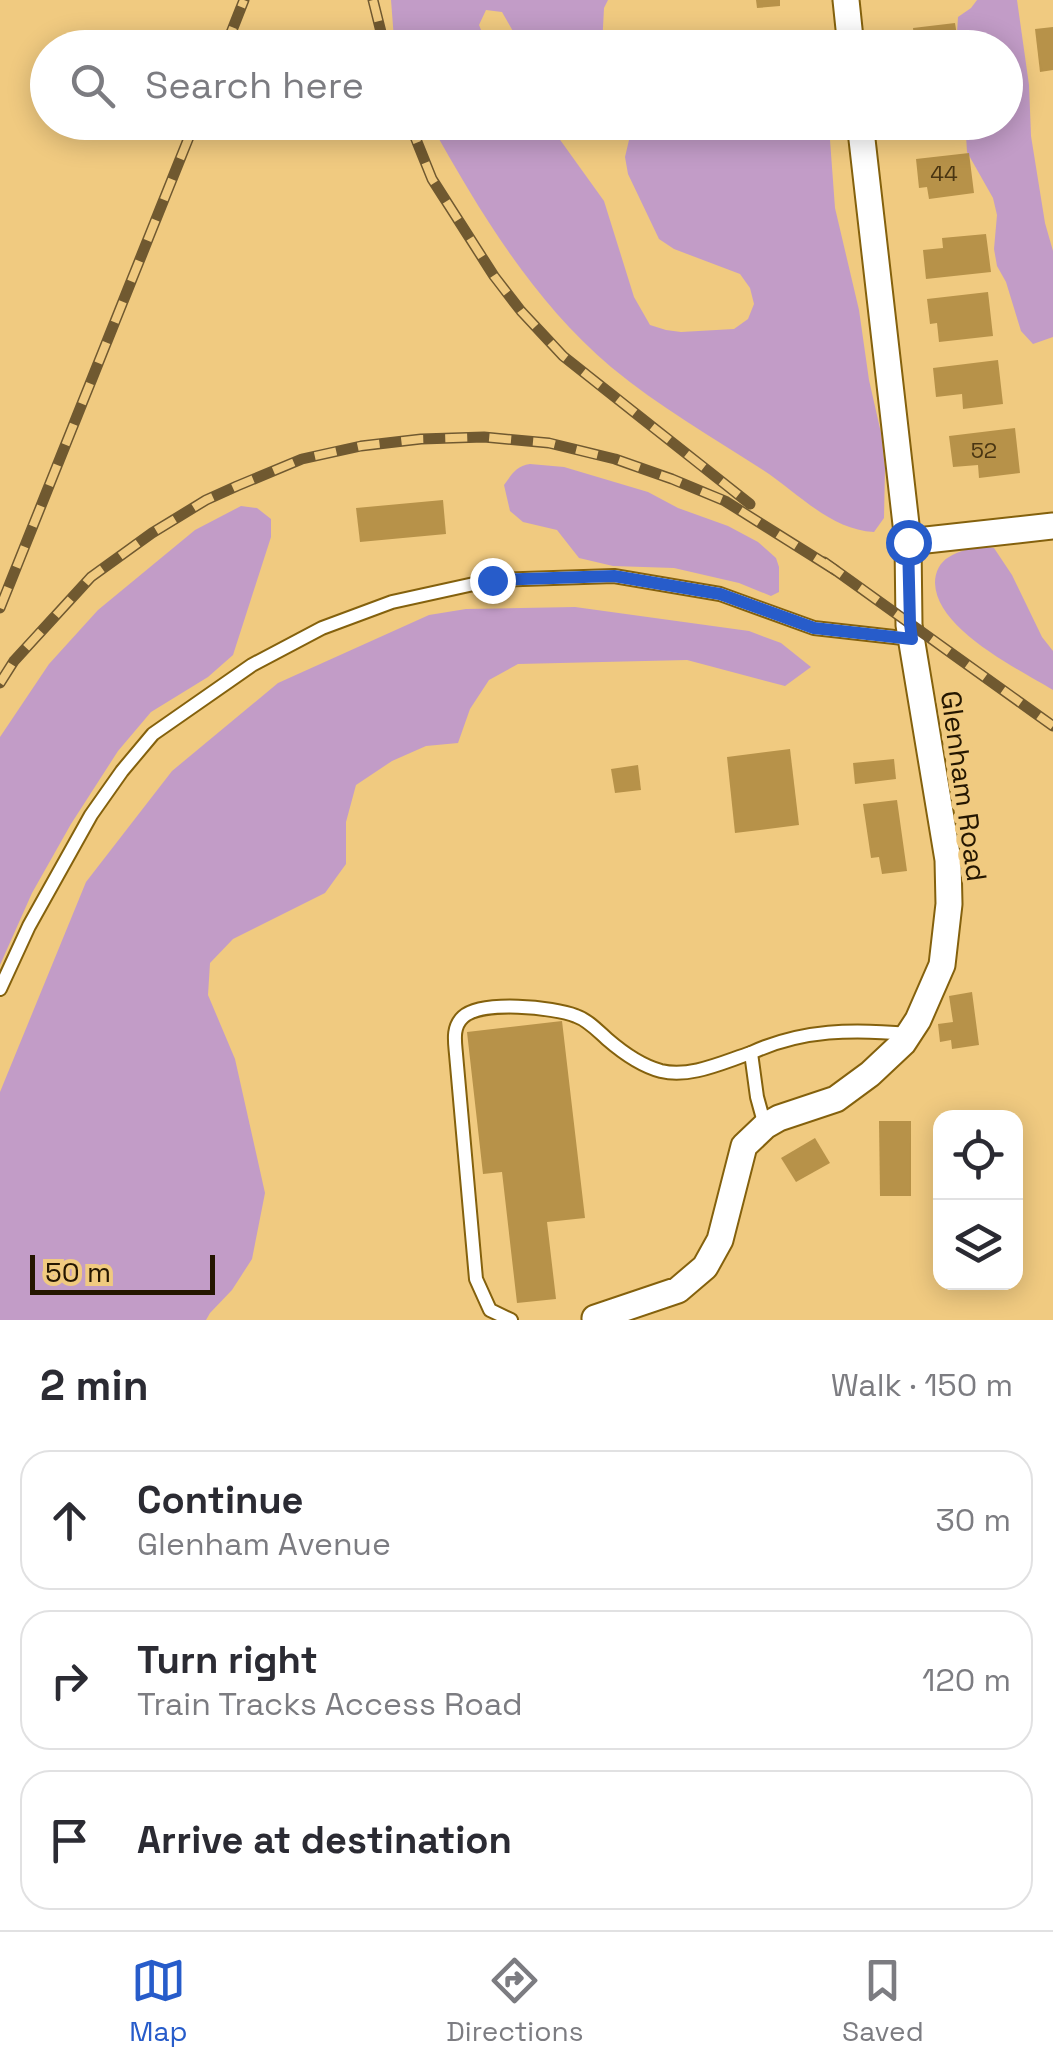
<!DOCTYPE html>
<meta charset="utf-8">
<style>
:root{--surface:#fff;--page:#f2f2f3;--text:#2b2b33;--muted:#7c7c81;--line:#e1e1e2;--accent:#275cca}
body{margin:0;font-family:"Space Grotesk",sans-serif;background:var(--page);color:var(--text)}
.controls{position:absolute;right:30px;bottom:30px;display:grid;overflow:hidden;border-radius:20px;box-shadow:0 5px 25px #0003}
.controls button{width:90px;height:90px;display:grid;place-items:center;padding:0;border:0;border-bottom:2px solid var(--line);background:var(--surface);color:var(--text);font:50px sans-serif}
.scale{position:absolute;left:30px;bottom:25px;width:185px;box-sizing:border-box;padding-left:10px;border:5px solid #241600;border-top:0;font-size:28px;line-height:35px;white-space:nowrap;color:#241600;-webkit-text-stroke:8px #f0ca80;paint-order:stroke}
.stop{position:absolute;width:30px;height:30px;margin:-22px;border:8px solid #275cca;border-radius:50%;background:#fff}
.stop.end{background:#275cca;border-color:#fff;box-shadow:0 2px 10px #0008}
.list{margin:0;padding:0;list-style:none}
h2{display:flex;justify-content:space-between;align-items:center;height:130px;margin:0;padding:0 40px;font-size:42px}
h2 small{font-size:32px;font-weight:400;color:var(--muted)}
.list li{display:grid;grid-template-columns:65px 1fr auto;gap:30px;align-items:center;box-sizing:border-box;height:140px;margin:0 20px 20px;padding:0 20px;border:2px solid var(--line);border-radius:30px}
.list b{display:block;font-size:38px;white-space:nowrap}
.list p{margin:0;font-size:32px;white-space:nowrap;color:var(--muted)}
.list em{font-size:32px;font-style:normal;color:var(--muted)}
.icon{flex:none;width:55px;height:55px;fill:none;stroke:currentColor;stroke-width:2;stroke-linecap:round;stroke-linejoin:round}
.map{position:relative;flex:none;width:1053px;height:1320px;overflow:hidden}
.search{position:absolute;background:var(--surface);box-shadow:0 5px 25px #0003;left:30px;right:30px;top:30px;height:110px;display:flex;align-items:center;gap:25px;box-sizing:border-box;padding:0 35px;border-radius:55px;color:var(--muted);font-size:38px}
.sheet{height:610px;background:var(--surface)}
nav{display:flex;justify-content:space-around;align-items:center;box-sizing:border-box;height:140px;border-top:2px solid var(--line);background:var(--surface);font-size:28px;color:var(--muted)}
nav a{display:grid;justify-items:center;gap:5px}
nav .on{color:var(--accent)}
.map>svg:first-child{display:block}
.green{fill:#c29cc7}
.building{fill:#b79249}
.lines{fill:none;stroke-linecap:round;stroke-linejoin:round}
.lane-casing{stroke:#84610d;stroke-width:16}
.street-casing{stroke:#84610d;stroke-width:29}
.lane{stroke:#fff;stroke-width:12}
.street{stroke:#fff;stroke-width:25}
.rail-casing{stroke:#705930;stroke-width:11}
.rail{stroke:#f0ca80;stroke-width:8;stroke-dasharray:22;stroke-linecap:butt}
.route{stroke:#275cca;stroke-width:12}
.labels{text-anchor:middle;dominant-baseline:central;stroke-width:10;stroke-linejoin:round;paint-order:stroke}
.number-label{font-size:22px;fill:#493512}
.street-label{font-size:28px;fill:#241600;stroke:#f0ca80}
</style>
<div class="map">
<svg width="1053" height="1320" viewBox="0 0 1053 1320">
<rect width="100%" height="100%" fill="#f0ca80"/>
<g class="green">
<path d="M391,0H608L604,8L602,47H522L502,12L486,10L479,25L488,47L397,48L394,39Z"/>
<path d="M977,0H1017L1029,85L1031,136L1045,223L1053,251V337L1033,344L1021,331L1006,282L997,266L994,249L997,215L993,198L967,152L966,135L976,123L1006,122V48L969,47L957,33L958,17L971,8Z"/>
<path d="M430,123H548L604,201L634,297L650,325L666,330L681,332L734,329L748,319L754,304L750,288L740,274L674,249L659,239L628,174L625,157L633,123H824L830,140L835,208L859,310L869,380L881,433L885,468L884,518L874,532C831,530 798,493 763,470C712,437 658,406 611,367C532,300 480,212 430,123Z"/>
<path d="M530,464L564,467L648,492L678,508L728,526L758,542L776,558L779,567V592L771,596L739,583L674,568L613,566L579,558L557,530L523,522L510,511L504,485C512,474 516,466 530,464Z"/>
<path d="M241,506L257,508L271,519V537L233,655L208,677L151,712L118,751L71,824L32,893L0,965V737L49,664L98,610L195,530Z"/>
<path d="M979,546L994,548L1012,575L1042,637L1053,651V690C1018,669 936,629 935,583C935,572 940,562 949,557C958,551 969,549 979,546Z"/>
<path d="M575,607L749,631L781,643L811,667L785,686L687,660L518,664L489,680L470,709L458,743L426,746L392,761L356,785L346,822V864L325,893L233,939L210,963L208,995L235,1059L265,1193L252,1259L232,1290L210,1313L206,1320H0V1092L86,882L172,771L278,683L429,615L466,609Z"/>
</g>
<g class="building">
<path d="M756,0H780V6L757,8Z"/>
<path d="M955,23L958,42L962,41L963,48H902L901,40L914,38L913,28Z"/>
<path d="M1053,27V70L1040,72L1035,29Z"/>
<path d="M969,153L974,193L929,199L927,187L919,188L916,159Z"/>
<path d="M986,234L991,272L926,279L923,250L943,248L942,238Z"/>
<path d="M988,292L993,336L939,342L937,323L930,324L927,299Z"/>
<path d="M998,360L1003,404L963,409L962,394L936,397L933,368Z"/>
<path d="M1015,428L1020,473L979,478L978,465L953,467L949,436Z"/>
<path d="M443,500L446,534L360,542L356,508Z"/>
<path d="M790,749L799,825L735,833L727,757Z"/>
<path d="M894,759L896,779L855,784L853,763Z"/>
<path d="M638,765L641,790L615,793L611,769Z"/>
<path d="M897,800L907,871L882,874L879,857L871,858L863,804Z"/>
<path d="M972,992L979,1045L952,1049L951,1040L940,1042L938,1024L953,1022L949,996Z"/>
<path d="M562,1021L585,1218L547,1222L556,1299L517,1303L502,1172L483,1174L467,1032Z"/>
<path d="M879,1121H911V1196H880Z"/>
<path d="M815,1138L830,1163L796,1182L781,1158Z"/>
</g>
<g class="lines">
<g class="lane-casing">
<g id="lane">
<path d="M0,989L29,926L91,815L122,771L153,734L252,665L322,628L392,602L492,580L614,576L720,594L814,628L912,639"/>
<path d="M765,1126L757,1097L751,1053C802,1029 854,1029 909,1034"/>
<path d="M511,1320L490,1310L476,1279L456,1054C455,1042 452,1027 463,1017C482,1000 553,1007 576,1016C588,1020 598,1031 607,1039C622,1052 642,1066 661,1071C691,1078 723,1062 751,1053"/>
</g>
</g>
<g class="street-casing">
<g id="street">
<path d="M846,0L851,48"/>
<path d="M908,542L1053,526"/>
<path d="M595,1318L678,1290L705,1267L720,1240L744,1146L765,1126L779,1118L836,1099L870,1074L903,1043L918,1020L942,965L949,904L948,860L909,625L908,542L860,122"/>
</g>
</g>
<use href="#lane" class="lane"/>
<use href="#street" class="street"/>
<g class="rail-casing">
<g id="rail">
<path d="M373,0L385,48"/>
<path d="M225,48L244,0"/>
<path d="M409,122L432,179L494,276L521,311L563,356L750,504"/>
<path d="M824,562L1053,726"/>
<path d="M0,608L195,122"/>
<path d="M0,683L14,661L91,577L152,533L206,500L237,486L302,459L361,446L421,439L484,437L549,443L615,459L672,479L725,501L835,570"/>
</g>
</g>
<use href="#rail" class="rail"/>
</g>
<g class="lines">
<path class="route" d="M492,580L614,576L720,594L814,628L912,639L910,624L908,542"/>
</g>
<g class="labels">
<g class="number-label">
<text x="944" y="173">44</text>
<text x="984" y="450">52</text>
</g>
<g class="street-label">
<text transform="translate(964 786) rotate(82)">Glenham Road</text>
</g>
</g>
</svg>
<div class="controls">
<button><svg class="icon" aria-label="locate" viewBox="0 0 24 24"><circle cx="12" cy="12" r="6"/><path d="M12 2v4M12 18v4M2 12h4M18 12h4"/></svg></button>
<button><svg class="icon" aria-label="layers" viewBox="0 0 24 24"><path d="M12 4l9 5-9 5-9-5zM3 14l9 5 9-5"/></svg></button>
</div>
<div class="scale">50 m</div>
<div class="stop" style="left:908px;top:542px"></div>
<div class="stop end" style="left:492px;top:580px"></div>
<div class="search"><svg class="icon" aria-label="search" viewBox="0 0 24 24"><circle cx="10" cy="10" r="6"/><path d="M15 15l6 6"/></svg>Search here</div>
</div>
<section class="sheet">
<h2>2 min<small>Walk · 150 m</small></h2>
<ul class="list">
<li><svg class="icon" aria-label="ahead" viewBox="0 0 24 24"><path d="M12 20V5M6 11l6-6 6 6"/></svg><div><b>Continue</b><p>Glenham Avenue</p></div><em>30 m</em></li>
<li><svg class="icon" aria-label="right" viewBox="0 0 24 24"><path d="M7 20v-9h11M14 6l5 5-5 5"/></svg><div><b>Turn right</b><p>Train Tracks Access Road</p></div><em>120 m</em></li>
<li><svg class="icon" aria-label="arrive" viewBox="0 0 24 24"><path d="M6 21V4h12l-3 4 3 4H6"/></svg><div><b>Arrive at destination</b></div></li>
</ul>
</section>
<nav>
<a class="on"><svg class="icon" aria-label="map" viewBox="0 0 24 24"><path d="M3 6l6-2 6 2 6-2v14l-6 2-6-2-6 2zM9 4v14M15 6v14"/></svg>Map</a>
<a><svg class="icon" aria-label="directions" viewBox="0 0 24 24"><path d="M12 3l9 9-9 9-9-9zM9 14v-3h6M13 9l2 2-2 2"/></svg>Directions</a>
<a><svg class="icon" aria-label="saved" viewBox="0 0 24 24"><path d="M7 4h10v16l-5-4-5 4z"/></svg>Saved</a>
</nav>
